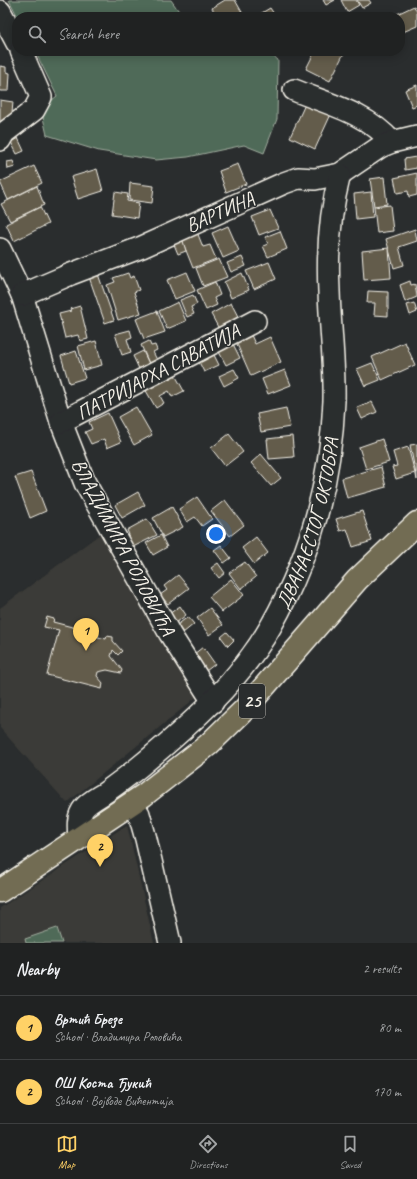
<!DOCTYPE html>
<meta charset="utf-8">
<style>
:root{--surface:#202222;--page:#282a2a;--text:#f1f3f6;--muted:#a2a4a5;--line:#3d3f40;--accent:#ffd166}
body{margin:0;font-family:Caveat,sans-serif;background:var(--page);color:var(--text)}
.you{position:absolute;left:216px;top:534px;width:14px;height:14px;margin:-10px;border:3px solid #fff;border-radius:50%;background:#1a73e8;box-shadow:0 0 0 6px #1a73e833}
.badge{display:grid;place-items:center;width:26px;height:26px;border-radius:50%;background:var(--accent);color:#111;font-size:13px;font-weight:700}
.pin{position:absolute;translate:-50% -33px;filter:drop-shadow(0 1px 2px #0008)}
.pin::after{content:'';position:absolute;top:21px;width:14px;height:12px;background:inherit;clip-path:polygon(0 0,100% 0,50% 100%)}
.list{margin:0;padding:0;list-style:none}
h2{display:flex;justify-content:space-between;align-items:center;height:52px;margin:0;padding:0 16px;font-size:17px}
h2 small{font-size:13px;font-weight:400;color:var(--muted)}
.list li{display:grid;grid-template-columns:26px 1fr auto;gap:12px;align-items:center;box-sizing:border-box;height:64px;padding:0 16px;border-top:1px solid var(--line)}
.list b{display:block;font-size:15px;white-space:nowrap}
.list p{margin:0;font-size:13px;white-space:nowrap;color:var(--muted)}
.list em{font-size:13px;font-style:normal;color:var(--muted)}
.icon{flex:none;width:22px;height:22px;fill:none;stroke:currentColor;stroke-width:2;stroke-linecap:round;stroke-linejoin:round}
.map{position:relative;flex:none;width:417px;height:943px;overflow:hidden}
.search{position:absolute;background:var(--surface);box-shadow:0 2px 10px #0003;left:12px;right:12px;top:12px;height:44px;display:flex;align-items:center;gap:10px;box-sizing:border-box;padding:0 14px;border-radius:16px;color:var(--muted);font-size:15px}
.sheet{height:180px;background:var(--surface)}
nav{display:flex;justify-content:space-around;align-items:center;box-sizing:border-box;height:56px;border-top:1px solid var(--line);background:var(--surface);font-size:11px;color:var(--muted)}
nav a{display:grid;justify-items:center;gap:2px}
nav .on{color:var(--accent)}
.map>svg:first-child{display:block}
.built{fill:#3b3b37}
.green{fill:#506a59;stroke:#a2aea0}
.building{fill:#635c4c;stroke:#f4f1e8}
.lines{fill:none;stroke-linecap:round;stroke-linejoin:round}
.minor-casing{stroke:#f4f1e8;stroke-width:24}
.major-casing{stroke:#f4f1e8;stroke-width:25}
.minor{stroke:#2a2d2e;stroke-width:21}
.major{stroke:#726c52;stroke-width:22}
.labels{text-anchor:middle;dominant-baseline:central;stroke-width:3;stroke-linejoin:round;paint-order:stroke}
.shield{fill:#2a2d2e;stroke:#b7b6b0;stroke-width:1}
.shield-label{font-size:19px;font-weight:bold;fill:#f4f1e8}
.street-label{font-size:20px;fill:#f4f1e8;stroke:#2a2d2e}
</style>
<div class="map">
<svg width="417" height="943" viewBox="0 0 417 943">
<rect width="100%" height="100%" fill="#2a2d2e"/>
<filter id="ink" filterUnits="userSpaceOnUse"><feTurbulence type="fractalNoise" baseFrequency=".025" numOctaves="2"/><feDisplacementMap in="SourceGraphic" scale="8" xChannelSelector="R" yChannelSelector="G"/><feConvolveMatrix kernelMatrix="1 2 1 2 8 2 1 2 1" color-interpolation-filters="sRGB"/></filter>
<g filter="url(#ink)">
<g class="built">
<path d="M100,534L199,695L67,803L0,728V608Z"/>
<path d="M127,825L154,943H0V908Z"/>
</g>
<g class="green">
<path d="M9,0H171L183,17H18Z"/>
<path d="M35,51H208L209,53L212,51H267L278,60L277,119L264,153L244,145L188,157L156,160L99,151L47,135L41,109L57,96Z"/>
<path d="M57,928L62,943H26L25,939Z"/>
</g>
<g class="building">
<path d="M225,0H235L243,14L238,17H217L212,8Z"/>
<path d="M323,0H335L326,5Z"/>
<path d="M341,0H356L359,5L347,12Z"/>
<path d="M357,0H369L371,3L362,8Z"/>
<path d="M414,6L417,12V26L403,32L400,25V17H396L395,15Z"/>
<path d="M270,8L276,17H255Z"/>
<path d="M315,51H345L330,81L306,69Z"/>
<path d="M0,66L6,67V72L10,73L9,91H0Z"/>
<path d="M417,85V105L412,107L405,90Z"/>
<path d="M0,100L13,102L11,124L0,123Z"/>
<path d="M307,100L332,112L315,149L290,137Z"/>
<path d="M18,138L24,151L17,154L11,142Z"/>
<path d="M416,157L417,168L405,170L404,159Z"/>
<path d="M13,161L15,167L8,169L7,162Z"/>
<path d="M238,164L246,184L226,192L219,171Z"/>
<path d="M34,166L42,183L8,200L0,182Z"/>
<path d="M97,169L103,191L78,199L71,177Z"/>
<path d="M417,173V195L409,197L408,191L397,193L394,178Z"/>
<path d="M384,177L387,204L374,206L370,179Z"/>
<path d="M130,183L154,186L152,203L129,200Z"/>
<path d="M37,186L44,205L10,221L1,204Z"/>
<path d="M115,192L128,194L127,201L139,203L137,218L112,214Z"/>
<path d="M371,192L373,217L356,219L354,194Z"/>
<path d="M390,205L393,231L377,233L374,207Z"/>
<path d="M40,207L48,224L14,241L6,224Z"/>
<path d="M270,210L278,228L259,235L252,217Z"/>
<path d="M228,226L239,251L223,258L212,233Z"/>
<path d="M415,229L417,241L399,247L404,265L394,268L386,239Z"/>
<path d="M280,231L287,249L268,257L263,246L268,244L265,237Z"/>
<path d="M197,232L203,247L210,245L216,259L193,268L181,238Z"/>
<path d="M182,238L186,251L178,254L173,242Z"/>
<path d="M389,248L391,278L364,280L362,251Z"/>
<path d="M242,257L246,266L231,272L227,263Z"/>
<path d="M219,259L227,277L203,286L196,268Z"/>
<path d="M269,262L276,279L254,289L246,271Z"/>
<path d="M187,272L195,291L175,299L167,280Z"/>
<path d="M128,273L130,278L134,276L139,290L134,292L141,313L118,320L107,285L115,282L113,278Z"/>
<path d="M242,273L249,290L231,298L224,282Z"/>
<path d="M98,274L114,320L105,323L89,277Z"/>
<path d="M410,281L411,285L415,284L417,297L405,302L400,285Z"/>
<path d="M215,282L220,295L214,298L217,305L206,310L197,290Z"/>
<path d="M368,291L388,292V316L374,315L375,303H367Z"/>
<path d="M193,295L197,304L191,307L194,314L187,317L180,300Z"/>
<path d="M178,302L186,321L167,329L159,311Z"/>
<path d="M231,303L243,326L219,329L211,314Z"/>
<path d="M414,303L417,312L410,315L407,305Z"/>
<path d="M80,306L88,339L80,341L78,335L65,338L59,314L71,311L70,309Z"/>
<path d="M157,311L165,332L144,339L136,319Z"/>
<path d="M130,330L132,337L127,339L131,352L122,355L115,334Z"/>
<path d="M251,335L255,344L270,337L281,362L251,376L236,342Z"/>
<path d="M96,341L102,365L84,370L78,346Z"/>
<path d="M149,341L151,346L155,345L157,350L153,352L159,364L151,368L141,345Z"/>
<path d="M232,342L240,358L226,365L218,350Z"/>
<path d="M405,342L415,365L382,380L372,357Z"/>
<path d="M76,351L85,378L69,383L61,356Z"/>
<path d="M143,351L150,366L140,371L133,356Z"/>
<path d="M214,355L219,365L204,372L199,362Z"/>
<path d="M372,363L380,380L365,386L357,369Z"/>
<path d="M234,369L239,378L224,386L219,376Z"/>
<path d="M285,370L291,385L268,394L262,379Z"/>
<path d="M174,373L184,391L172,397L169,391L160,396L164,403L156,408L145,389Z"/>
<path d="M372,402L377,412L362,419L357,408Z"/>
<path d="M136,407L152,435L134,445L118,417Z"/>
<path d="M286,408L290,427L261,432L257,414Z"/>
<path d="M108,413L121,442L107,448L104,439L91,444L85,432L92,429L89,422Z"/>
<path d="M229,434L243,452L225,466L211,448Z"/>
<path d="M292,436L294,457L269,459L267,439Z"/>
<path d="M382,439L389,462L366,469L359,447Z"/>
<path d="M417,444V480L410,445Z"/>
<path d="M408,447L415,473L396,479L392,467L397,466L393,452Z"/>
<path d="M261,454L281,478L271,486L251,463Z"/>
<path d="M381,467L386,487L347,498L342,478Z"/>
<path d="M31,472L46,511L30,518L15,477Z"/>
<path d="M138,492L145,505L122,518L115,505Z"/>
<path d="M197,497L212,519L202,526L195,517L187,522L179,509Z"/>
<path d="M225,500L244,525L230,536L211,511Z"/>
<path d="M172,507L183,527L163,537L153,518Z"/>
<path d="M362,511L372,541L353,547L347,529L340,531L336,519Z"/>
<path d="M147,519L157,535L129,549L122,538L129,535L127,530Z"/>
<path d="M161,535L167,547L153,555L146,543Z"/>
<path d="M256,537L268,553L254,564L242,548Z"/>
<path d="M221,545L231,558L224,563L214,550Z"/>
<path d="M245,562L256,577L241,589L229,573Z"/>
<path d="M218,563L225,573L219,578L211,568Z"/>
<path d="M178,575L189,588L168,604L160,595L167,590L164,586Z"/>
<path d="M231,579L244,595L222,612L209,597Z"/>
<path d="M180,606L186,615L176,623L169,614Z"/>
<path d="M210,608L223,625L209,635L197,618Z"/>
<path d="M47,617L54,619L53,622L76,628L77,623L94,628L93,632L99,634L98,637L106,639L107,636L113,637V641L122,651L118,655L113,650L111,656L122,670L121,673L107,670L98,672L97,676L103,683L102,689L47,675L59,630L44,627Z"/>
<path d="M188,617L194,624L183,633L177,625Z"/>
<path d="M227,632L234,640L228,646L221,637Z"/>
<path d="M203,647L215,664L206,671L194,654Z"/>
</g>
<g class="lines">
<g class="minor-casing">
<g id="minor">
<path d="M0,11L17,43"/>
<path d="M294,90C328,104 367,113 392,142"/>
<path d="M0,140L4,133L34,110L41,97L21,51"/>
<path d="M0,249L22,295L61,422L85,483L170,634L213,702"/>
<path d="M22,295L71,274L142,247L284,183L298,178L315,179L340,174L380,147L392,142L417,136"/>
<path d="M61,422L255,321"/>
<path d="M132,803L139,814L146,839L170,943"/>
<path id="s1" d="M79,837C78,827 77,816 84,808C90,801 99,797 106,792C117,784 128,776 139,767C189,726 239,682 271,626C310,557 331,480 334,401C335,364 330,327 329,291C327,251 330,212 340,174"/>
</g>
</g>
<g class="major-casing">
<path id="major" d="M0,891L144,795L208,745L244,710L357,580L417,523"/>
</g>
<use href="#minor" class="minor"/>
<use href="#major" class="major"/>
</g>
</g>
<g class="labels">
<rect class="shield" x="239" y="684" width="26" height="34" rx="3"/>
<g class="shield-label">
<text x="252" y="701">25</text>
</g>
<g class="street-label">
<text transform="translate(220 212) rotate(-24)">ВАРТИНА</text>
<text transform="translate(158 372) rotate(-28)">ПАТРИЈАРХА САВАТИЈА</text>
<text stroke="none"><textPath href="#s1" startOffset="403">ДВАНАЕСТОГ ОКТОБРА</textPath></text>
<text transform="translate(123 547) rotate(62)">ВЛАДИМИРА РОЛОВИЋА</text>
</g>
</g>
</svg>
<div class="you"></div>
<div class="pin badge" style="left:86px;top:651px">1</div>
<div class="pin badge" style="left:100px;top:867px">2</div>
<div class="search"><svg class="icon" aria-label="search" viewBox="0 0 24 24"><circle cx="10" cy="10" r="6"/><path d="M15 15l6 6"/></svg>Search here</div>
</div>
<section class="sheet">
<h2>Nearby<small>2 results</small></h2>
<ul class="list">
<li><span class="badge">1</span><div><b>Вртић Брезе</b><p>School · Владимира Роловића</p></div><em>80 m</em></li>
<li><span class="badge">2</span><div><b>ОШ Коста Ђукић</b><p>School · Војводе Вићентија</p></div><em>170 m</em></li>
</ul>
</section>
<nav>
<a class="on"><svg class="icon" aria-label="map" viewBox="0 0 24 24"><path d="M3 6l6-2 6 2 6-2v14l-6 2-6-2-6 2zM9 4v14M15 6v14"/></svg>Map</a>
<a><svg class="icon" aria-label="directions" viewBox="0 0 24 24"><path d="M12 3l9 9-9 9-9-9zM9 14v-3h6M13 9l2 2-2 2"/></svg>Directions</a>
<a><svg class="icon" aria-label="saved" viewBox="0 0 24 24"><path d="M7 4h10v16l-5-4-5 4z"/></svg>Saved</a>
</nav>
